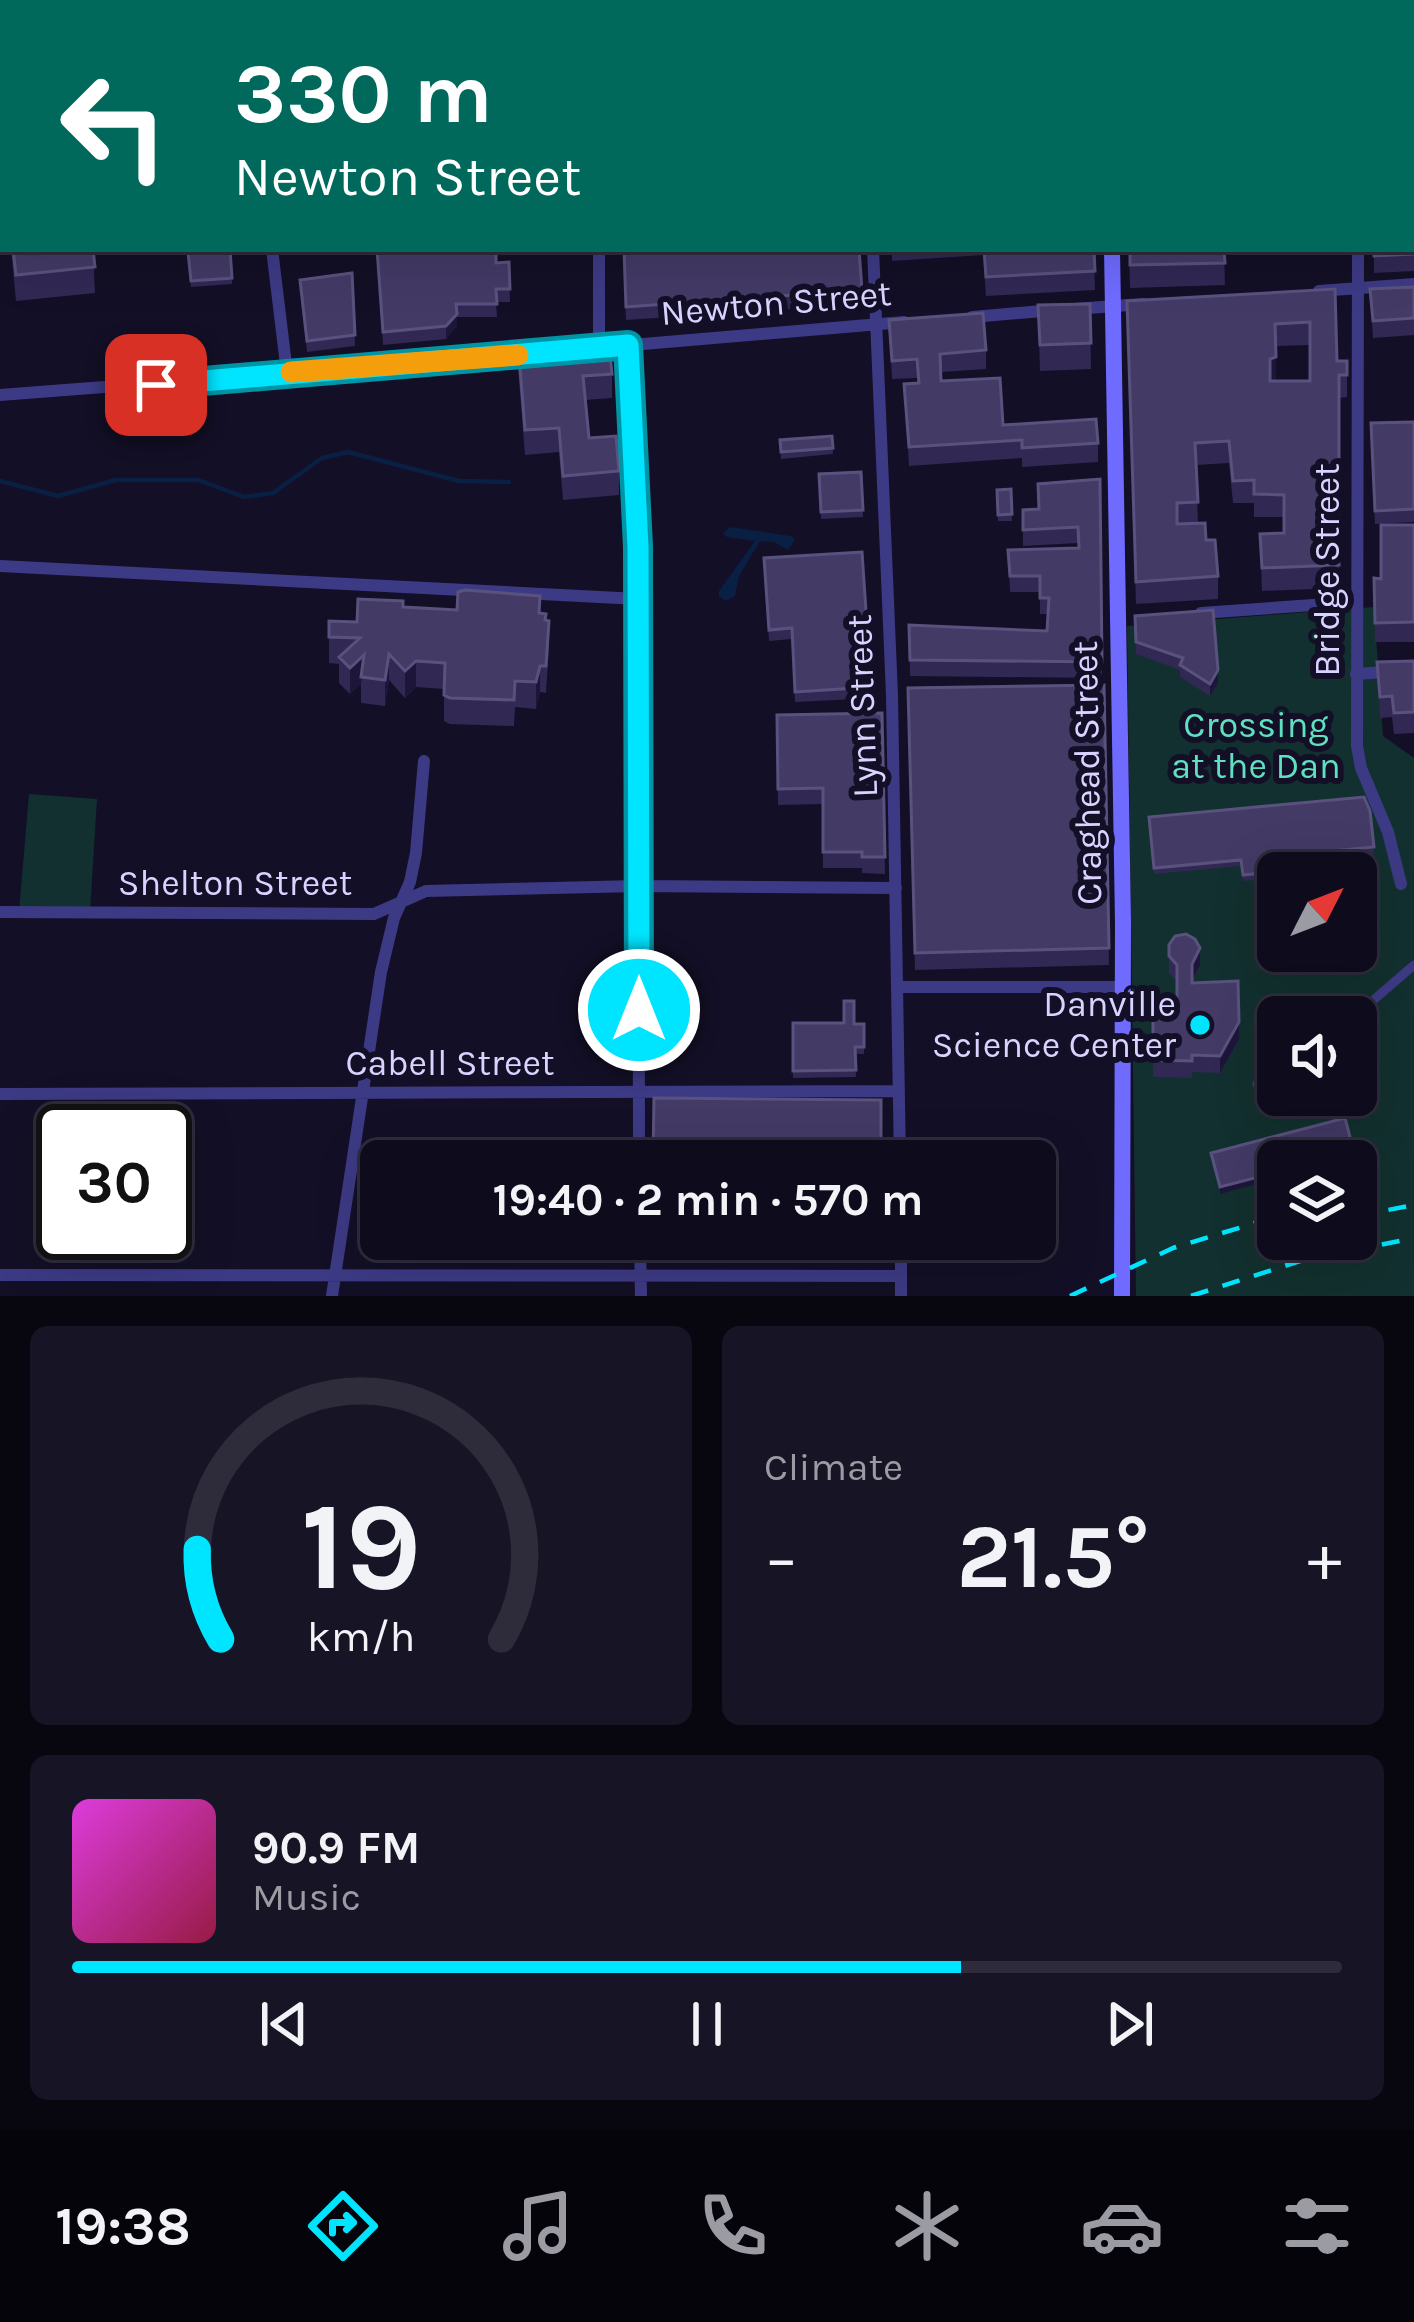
<!DOCTYPE html>
<html lang="en">
<head>
<meta charset="utf-8">
<style>
	body { margin:0; font-family:Karla,sans-serif; background:#171425; color:#f1f3f6; height:100vh; display:flex; flex-direction:column; font-size:45px; white-space:nowrap }
	* { box-sizing:border-box; margin:0 }
	p { font-size:39px; color:#9b9ba3 }
	.icon { flex:none; width:66px; height:66px; fill:none; stroke:currentColor; stroke-width:2; stroke-linecap:round; stroke-linejoin:round }
	.map { position:relative; height:1296px; overflow:hidden }
	.details { display:flex; flex-direction:column; gap:30px; padding:30px; background:#08060f; flex:1 }
	.details>* { flex:none }
	.hud { position:absolute; left:0px; top:0px; width:1416px; height:252px; box-shadow:0 12px 48px #0002,0 0 0 3px #2e2b3b; background:#00695c; color:#fff; overflow:hidden }
	.needle { width:78px; rotate:48deg }
	.buttons { position:absolute; left:1257px; top:852px; display:grid; gap:24px }
	.buttons a { display:grid; place-items:center; width:120px; height:120px; border-radius:18px; background:#0e0b1c; box-shadow:0 12px 48px #0002,0 0 0 3px #2e2b3b; font-size:60px }
	.speed { position:absolute; left:36px; top:1104px; display:flex; gap:24px; font-size:60px; font-weight:700; text-align:center }
	.speed>* { display:grid; place-content:center; width:156px; height:156px; border-radius:50%; background:#0e0b1c; box-shadow:0 12px 48px #0002,0 0 0 3px #2e2b3b; line-height:1 }
	.speed .limit { border:6px solid #111; border-radius:18px; background:#fff; color:#111 }
	.pin { position:absolute; display:grid; place-items:center; width:102px; height:102px; color:#fff; margin:-51px; border-radius:24px; box-shadow:0 6px 18px #0006 }
	.me { position:absolute; width:132px; margin:-66px; rotate:0deg; stroke-linejoin:round; filter:drop-shadow(0 0 9px #0008) }
	.turn { display:flex; align-items:center; gap:42px; height:252px; padding:0 36px; font-size:54px }
	.turn .icon { width:156px; height:156px; stroke-width:2.5 }
	.turn b { display:block; font-size:84px; line-height:102px }
	.big { font-size:90px; font-weight:700; line-height:1.1 }
	.details .widget { flex:1; display:flex; flex-direction:column; justify-content:center; gap:18px; min-width:0; padding:0 42px; border-radius:18px; background:#171425 }
	.details .dial { align-items:center; gap:0 }
	.dial svg { height:312px; overflow:visible; fill:none; stroke:#2e2b3b; stroke-width:7; stroke-linecap:round; text-anchor:middle }
	.dial text { fill:#f1f3f6; stroke:none }
	.song { display:flex; align-items:center; gap:36px }
	.cover { width:144px; height:144px; border-radius:18px; background:linear-gradient(135deg,hsl(300 70% 55%),hsl(340 70% 35%)) }
	.played { height:12px; border-radius:6px; background:linear-gradient(90deg,#00e5ff 70%,#2e2b3b 70%) }
	.keys { display:flex; justify-content:space-around; direction:ltr }
	.heat { display:flex; justify-content:space-between; align-items:center; font-size:66px; direction:ltr }
	.details .tiles { flex:1; display:grid; gap:30px; grid-template-columns:1fr 1fr }
	.widget:last-child { grid-column:span 2 }
	.trip { position:absolute; left:360px; top:1140px; width:696px; height:120px; border-radius:18px; background:#0e0b1c; box-shadow:0 12px 48px #0002,0 0 0 3px #2e2b3b; font-weight:700; line-height:120px; text-align:center }
	.dock { display:flex; height:192px; justify-content:space-around; align-items:center; background:#06040b; color:#9b9ba3 }
	.dock .icon { width:84px; height:84px }
	.dock .on { color:#00e5ff }
	.dock b { font-size:54px; color:#f1f3f6 }
	.map>svg:first-child { display:block }
	.green { fill:#12302f; fill-rule:evenodd }
	.water { fill:#0a1f44 }
	.lines { fill:none; stroke-linecap:round; stroke-linejoin:round }
	.stream { stroke:#0a1f44; stroke-width:4.5 }
	.pedestrian { stroke:#3d3a85; stroke-width:9 }
	.minor { stroke:#3d3a85; stroke-width:12 }
	.tertiary { stroke:#3d3a85; stroke-width:15 }
	.secondary { stroke:#6f6bff; stroke-width:16 }
	.rail { stroke:#00e5ff; stroke-width:4.5; stroke-dasharray:18 15; stroke-linecap:butt }
	.wall { fill:#312854; fill-rule:evenodd }
	.shaded-wall { fill:#1d163a }
	.building { fill:#433a66; stroke:#5a527e; stroke-width:3; fill-rule:evenodd }
	.route-casing { stroke:#0095a6; stroke-width:30 }
	.route { stroke:#00e5ff; stroke-width:21 }
	.slow { stroke:#f59e0b; stroke-width:21 }
	.poi-dot { fill:#00e5ff; stroke:#130f26; stroke-width:4.5 }
	.labels { text-anchor:middle; dominant-baseline:central; stroke-width:12; stroke-linejoin:round; paint-order:stroke }
	.street-label { font-size:36px; fill:#d9d4ff; stroke:#130f26 }
	.park-label { font-size:36px; fill:#5fe0c0; stroke:#130f26 }
	.poi-label { font-size:36px; fill:#d9d4ff; stroke:#130f26; text-anchor:end }
</style>
</head>
<body>
<div class="map">
<svg width="1414" height="1296" viewBox="0 0 1414 1296">
	<rect width="100%" height="100%" fill="#130f26"/>
	<!-- green -->
	<path class="green" d="M1374,607L1383,736L1414,758V1296H1136L1127,626ZM1278,873H1356V951H1278ZM1278,1017H1356V1095H1278ZM1278,1161H1356V1239H1278Z
		M29,794L97,799L90,912H19Z"/>
	<!-- water -->
	<path class="water" d="M730,527L791,536L795,540L788,550L774,542L760,541L739,576L735,596L726,601L719,597V591L755,541L727,537L723,533Z"/>
	<g class="lines">
		<!-- stream -->
		<path class="stream" d="M0,481L58,496L116,480H198L244,497L273,493L322,458L348,452L459,481L509,482"/>
		<!-- pedestrian -->
		<path class="pedestrian" d="M1354,1017L1414,965
			M1257,1084L1278,1076"/>
		<!-- minor -->
		<path class="minor" d="M28,0L29,3
			M864,0V3
			M1351,0L1352,3
			M381,3L410,0
			M598,3V0
			M272,249L287,373
			M599,249V348
			M873,249L892,695L900,1161
			M1358,249L1357,746L1361,768L1388,832L1401,884
			M1319,291L1414,284
			M1074,309L1143,304
			M972,317L1054,310
			M628,345L638,547L639,1161
			M596,348L904,322
			M0,395L534,354
			M0,566L638,599
			M1201,613L1356,602
			M1356,674L1414,670
			M0,912L374,914L426,891L638,886L896,888
			M898,987H1123
			M0,1094L899,1091
			M640,1239L641,1296
			M901,1239V1296
			M0,1275L901,1276
			M332,1296L381,972L394,918L410,882L416,853L424,761"/>
		<!-- tertiary -->
		<path class="tertiary" d="M251,3L252,0
			M0,34L3,33
			M0,217H3"/>
		<!-- secondary -->
		<path class="secondary" d="M1108,0V3
			M1112,249L1123,923L1122,1296"/>
		<!-- rail -->
		<path class="rail" d="M1356,1216L1414,1205
			M1070,1296L1173,1248L1278,1216
			M1191,1296L1300,1261L1414,1238"/>
	</g>
	<!-- wall -->
	<path class="wall" d="M59,0H140V1L59,3Z
		M884,0H984V3H884Z
		M0,110H3V198H0Z
		M1414,113V271L1374,273V249Z
		M11,249H93L95,293L16,301Z
		M377,249L496,263L509,262L510,302H496L497,317H457V326L446,339L383,345Z
		M623,249L862,290V304L626,320Z
		M892,249H1094L1095,290L986,296L983,255L892,261Z
		M1129,249H1224L1225,285L1130,288Z
		M188,252L232,278V284L191,287Z
		M352,273L355,346L307,352L300,280Z
		M1414,287V335L1373,338L1370,289Z
		M1335,289L1337,361L1347,375V397L1339,398V588L1262,591L1260,534L1284,533V517H1254V503H1233L1229,463L1196,465L1198,524L1218,576V599L1136,604L1127,301ZM1310,345V381H1272L1276,380V346Z
		M1090,304L1091,369L1040,371L1038,305Z
		M889,320L986,350V369L941,372V381L1003,425L1098,443V462L1022,467V458L909,466L904,384L917,383V378L892,379Z
		M518,343L612,374V398L585,400L589,438L619,471V495L563,500L559,452L525,455L518,368Z
		M1414,422V522L1375,524L1371,423Z
		M832,436L833,454L781,459L780,440Z
		M861,472L863,517L821,519L819,474Z
		M1100,479L1102,678L910,676L909,625L1047,631L1048,614H1040V592H1010L1008,550L1078,548V543L1023,546V510L1038,509Z
		M1011,489L1012,521H998L997,490Z
		M1414,525V642H1375L1374,578L1381,579Z
		M764,569L867,626V636L853,637L856,699L795,702L792,639L769,641Z
		M403,607L540,613L546,620L549,647L546,693L540,692L536,709L515,707L514,726L450,724L444,721V689L416,687L405,698L389,680L385,706L361,703V684L350,694L339,683V664L329,663V637L357,622Z
		M1135,616L1218,683L1210,696L1180,677V670L1136,654Z
		M1414,661V733L1394,734L1392,717L1380,718L1377,662Z
		M1104,685L1109,965L915,970L908,688Z
		M882,713L885,874L862,873V868H823V804L778,805L777,715Z
		M1370,811L1374,854L1270,864L1271,879L1243,881L1241,866L1154,874L1149,817Z
		M1169,945L1200,965L1192,983L1239,1039L1220,1073L1192,1072V1078L1153,1077V1006H1177V982L1169,973Z
		M793,1023L864,1024V1054H855L856,1077L793,1078Z
		M654,1098L881,1100V1161H653Z
		M656,1239H883V1254L656,1253Z"/>
	<!-- shaded-wall -->
	<path class="shaded-wall" d="M457,314V326L446,339V326Z
		M1276,357V380L1270,381V359Z
		M389,654V680L385,706V680Z
		M364,655L361,684L350,694V668Z
		M416,661V687L405,698V671Z
		M540,666V692L536,709V682Z
		M1218,670V683L1210,696V684Z
		M1200,948V965L1192,981V964Z
		M1239,1022V1039L1220,1073V1056Z
		M1354,1152V1158L1343,1161H1318Z
		M1278,1172V1178L1220,1194V1187Z"/>
	<!-- building -->
	<path class="building" d="M500,0H564V3H501Z
		M616,0H847V3H617Z
		M884,0H965V3H884Z
		M1089,0V3H1008V2Z
		M1125,0H1328V3H1125Z
		M0,110H3V178H0Z
		M1413,113L1414,254L1374,256V249H1413Z
		M13,249H93L95,267L16,275Z
		M230,249L232,278L191,281L188,252Z
		M377,249H496V263L509,262L510,289H496L497,304H456L457,314L446,326L383,332Z
		M624,249H859L862,290L626,307Z
		M984,249H1094L1095,271L986,277Z
		M1130,249H1224L1225,263L1130,265Z
		M352,273L355,335L307,341L300,280Z
		M1414,287V318L1373,321L1370,289Z
		M1335,289L1337,361H1347V375H1339V565L1262,568L1260,534L1284,533V495L1254,494V480L1233,481L1229,441L1195,443L1198,502L1177,503V524L1205,523L1206,540H1215L1218,576L1136,582L1127,301ZM1310,322V381H1270V359L1276,357L1275,324Z
		M1090,304L1091,343L1040,345L1038,305Z
		M983,313L986,350L940,354L941,381L1000,378L1003,425L1096,419L1098,443L1022,448V440L909,447L904,384L919,383L917,359L892,361L889,320Z
		M608,336L612,374L583,376L589,438L616,436L619,471L563,476L559,428L525,430L518,343Z
		M1414,422V509L1375,511L1371,423Z
		M832,436L833,448L781,452L780,440Z
		M861,472L863,510L821,512L819,474Z
		M1100,479L1102,662L910,660L909,625L1047,631L1049,598H1040V576H1010L1008,550L1079,548L1078,527L1023,530V510L1039,509L1038,484Z
		M1011,489L1012,514L998,515L997,490Z
		M1381,525H1414V622L1375,623L1374,578L1381,579Z
		M862,552L867,626L852,627L856,688L795,692L792,628L769,630L764,558Z
		M465,590L540,596L539,613L546,614L545,620L549,621L546,666H540L536,682L515,681L514,700L450,698L444,695L445,663L416,661L405,671L389,654L385,680L361,677L364,655L350,668L339,657L360,638L329,637V621L357,622L358,599L403,601V607L457,610L458,592Z
		M1213,610L1218,670L1210,684L1180,665L1183,658L1136,642L1135,616Z
		M1414,661V712L1394,713L1392,696L1380,697L1377,662Z
		M1104,685L1109,948L915,953L908,688Z
		M882,713L885,857H862V852H823V788L778,789L777,715Z
		M1364,797L1370,811L1374,847L1269,857L1271,872L1243,875L1241,860L1154,868L1149,817Z
		M1186,934L1195,939L1200,948L1192,964V983L1238,981L1239,1022L1220,1056L1192,1055V1061L1153,1060V1006H1177V965L1169,956V945L1175,936Z
		M844,1001H854V1024H864V1047H855L856,1070L793,1071V1023H844Z
		M654,1098L881,1100V1158H653Z
		M1345,1118L1354,1152L1318,1161H1278V1172L1220,1187L1211,1153Z
		M656,1239H883V1248L656,1247Z"/>
	<g class="lines">
		<defs>
			<path id="route" d="M156,385L628,345L638,547L639,1010"/>
		</defs>
		<!-- route casing -->
		<use href="#route" class="route-casing"/>
		<!-- route -->
		<use href="#route" class="route"/>
		<!-- slow -->
		<path class="slow" d="M291,372L518,355"/>
	</g>
	<!-- markers -->
	<circle class="poi-dot" cx="1200" cy="1025" r="12"/>
	<g class="labels">
		<!-- street labels -->
		<g class="street-label">
			<text transform="translate(776 303) rotate(-5)">Newton Street</text>
			<text transform="translate(1327 570) rotate(-90)">Bridge Street</text>
			<text transform="translate(862 706) rotate(-92)">Lynn Street</text>
			<text transform="translate(1087 773) rotate(-91)">Craghead Street</text>
			<text x="235" y="883">Shelton Street</text>
			<text x="450" y="1063">Cabell Street</text>
		</g>
		<!-- park labels -->
		<g class="park-label">
			<text x="1256" y="725">Crossing<tspan x="1256" dy="41">at the Dan</tspan></text>
		</g>
		<!-- poi labels -->
		<g class="poi-label">
			<text x="1176" y="1004">Danville<tspan x="1176" dy="41">Science Center</tspan></text>
		</g>
	</g>
</svg>
<div class="buttons">
<a><svg class="needle" viewBox="-14 -14 28 28"><path d="M0-13l5 13h-10z" fill="#e53935"/><path d="M0 13l5-13h-10z" fill="#9b9ba3"/></svg></a>
<a><svg class="icon" aria-label="sound" viewBox="0 0 24 24"><path d="M4 9h4l5-4v14l-5-4H4zM17 9q2 3 0 6"/></svg></a>
<a><svg class="icon" aria-label="layers" viewBox="0 0 24 24"><path d="M12 4l9 5-9 5-9-5zM3 14l9 5 9-5"/></svg></a>
</div>
<div class="speed"><div class="limit">30</div></div>
<div class="pin" style="left:156px;top:385px;background:#d93025"><svg class="icon" aria-label="arrive" viewBox="0 0 24 24"><path d="M6 21V4h12l-3 4 3 4H6"/></svg></div>
<svg class="me" style="left:639px;top:1010px" viewBox="-20 -20 40 40"><circle r="17" fill="#00e5ff" stroke="#fff" stroke-width="3"/><path d="M0-11L8 9 0 5-8 9z" fill="#fff"/></svg>
<div class="trip">19:40 · 2 min · 570 m</div>
<div class="hud">
<div class="turn"><svg class="icon" aria-label="left" viewBox="0 0 24 24"><path d="M17 20v-9H6M10 6l-5 5 5 5"/></svg><div><b>330 m</b>Newton Street</div></div>
</div>
</div>
<section class="details">
<div class="tiles">
<div class="widget dial"><svg viewBox="0 0 100 80">
<path d="M14 69A42 42 0 1 1 86 69"/>
<path d="M14 69A42 42 0 0 1 8 46" stroke="#00e5ff"/>
<text x="50" y="56" font-size="32" font-weight="700">19</text>
<text x="50" y="72" font-size="11">km/h</text>
</svg></div>
<div class="widget"><p>Climate</p>
<div class="heat"><a>−</a><b class="big">21.5°</b><a>+</a></div>
</div>
<div class="widget">
<div class="song"><i class="cover"></i><div><b>90.9 FM</b><p>Music</p></div></div>
<div class="played"></div>
<div class="keys"><svg class="icon" aria-label="previous" viewBox="0 0 24 24"><path d="M18 5L8 12l10 7zM5 5v14"/></svg><svg class="icon" aria-label="pause" viewBox="0 0 24 24"><path d="M8 5v14M16 5v14"/></svg><svg class="icon" aria-label="next" viewBox="0 0 24 24"><path d="M6 5l10 7-10 7zM19 5v14"/></svg></div>
</div>
</div>
</section>
<nav class="dock">
<b>19:38</b>
<svg class="icon on" aria-label="directions" viewBox="0 0 24 24"><path d="M12 3l9 9-9 9-9-9zM9 14v-3h6M13 9l2 2-2 2"/></svg>
<svg class="icon" aria-label="music" viewBox="0 0 24 24"><path d="M9 18V5l10-2v13"/><circle cx="6" cy="18" r="3"/><circle cx="16" cy="16" r="3"/></svg>
<svg class="icon" aria-label="phone" viewBox="0 0 24 24"><path d="M5 4h4l2 5-3 2q2 4 5 5l2-3 5 2v4C11 20 4 13 5 4z"/></svg>
<svg class="icon" aria-label="climate" viewBox="0 0 24 24"><path d="M12 3v18M4 7l16 10M4 17L20 7"/></svg>
<svg class="icon" aria-label="car" viewBox="0 0 24 24"><path d="M5 17H2v-5l4-1 3-4h7l3 4 3 1v5h-3M9 17h6M6 11h13"/><circle cx="7" cy="17" r="2"/><circle cx="17" cy="17" r="2"/></svg>
<svg class="icon" aria-label="filters" viewBox="0 0 24 24"><path d="M4 7h16M4 17h16"/><circle cx="9" cy="7" r="2"/><circle cx="15" cy="17" r="2"/></svg>
</nav>
</body>
</html>
